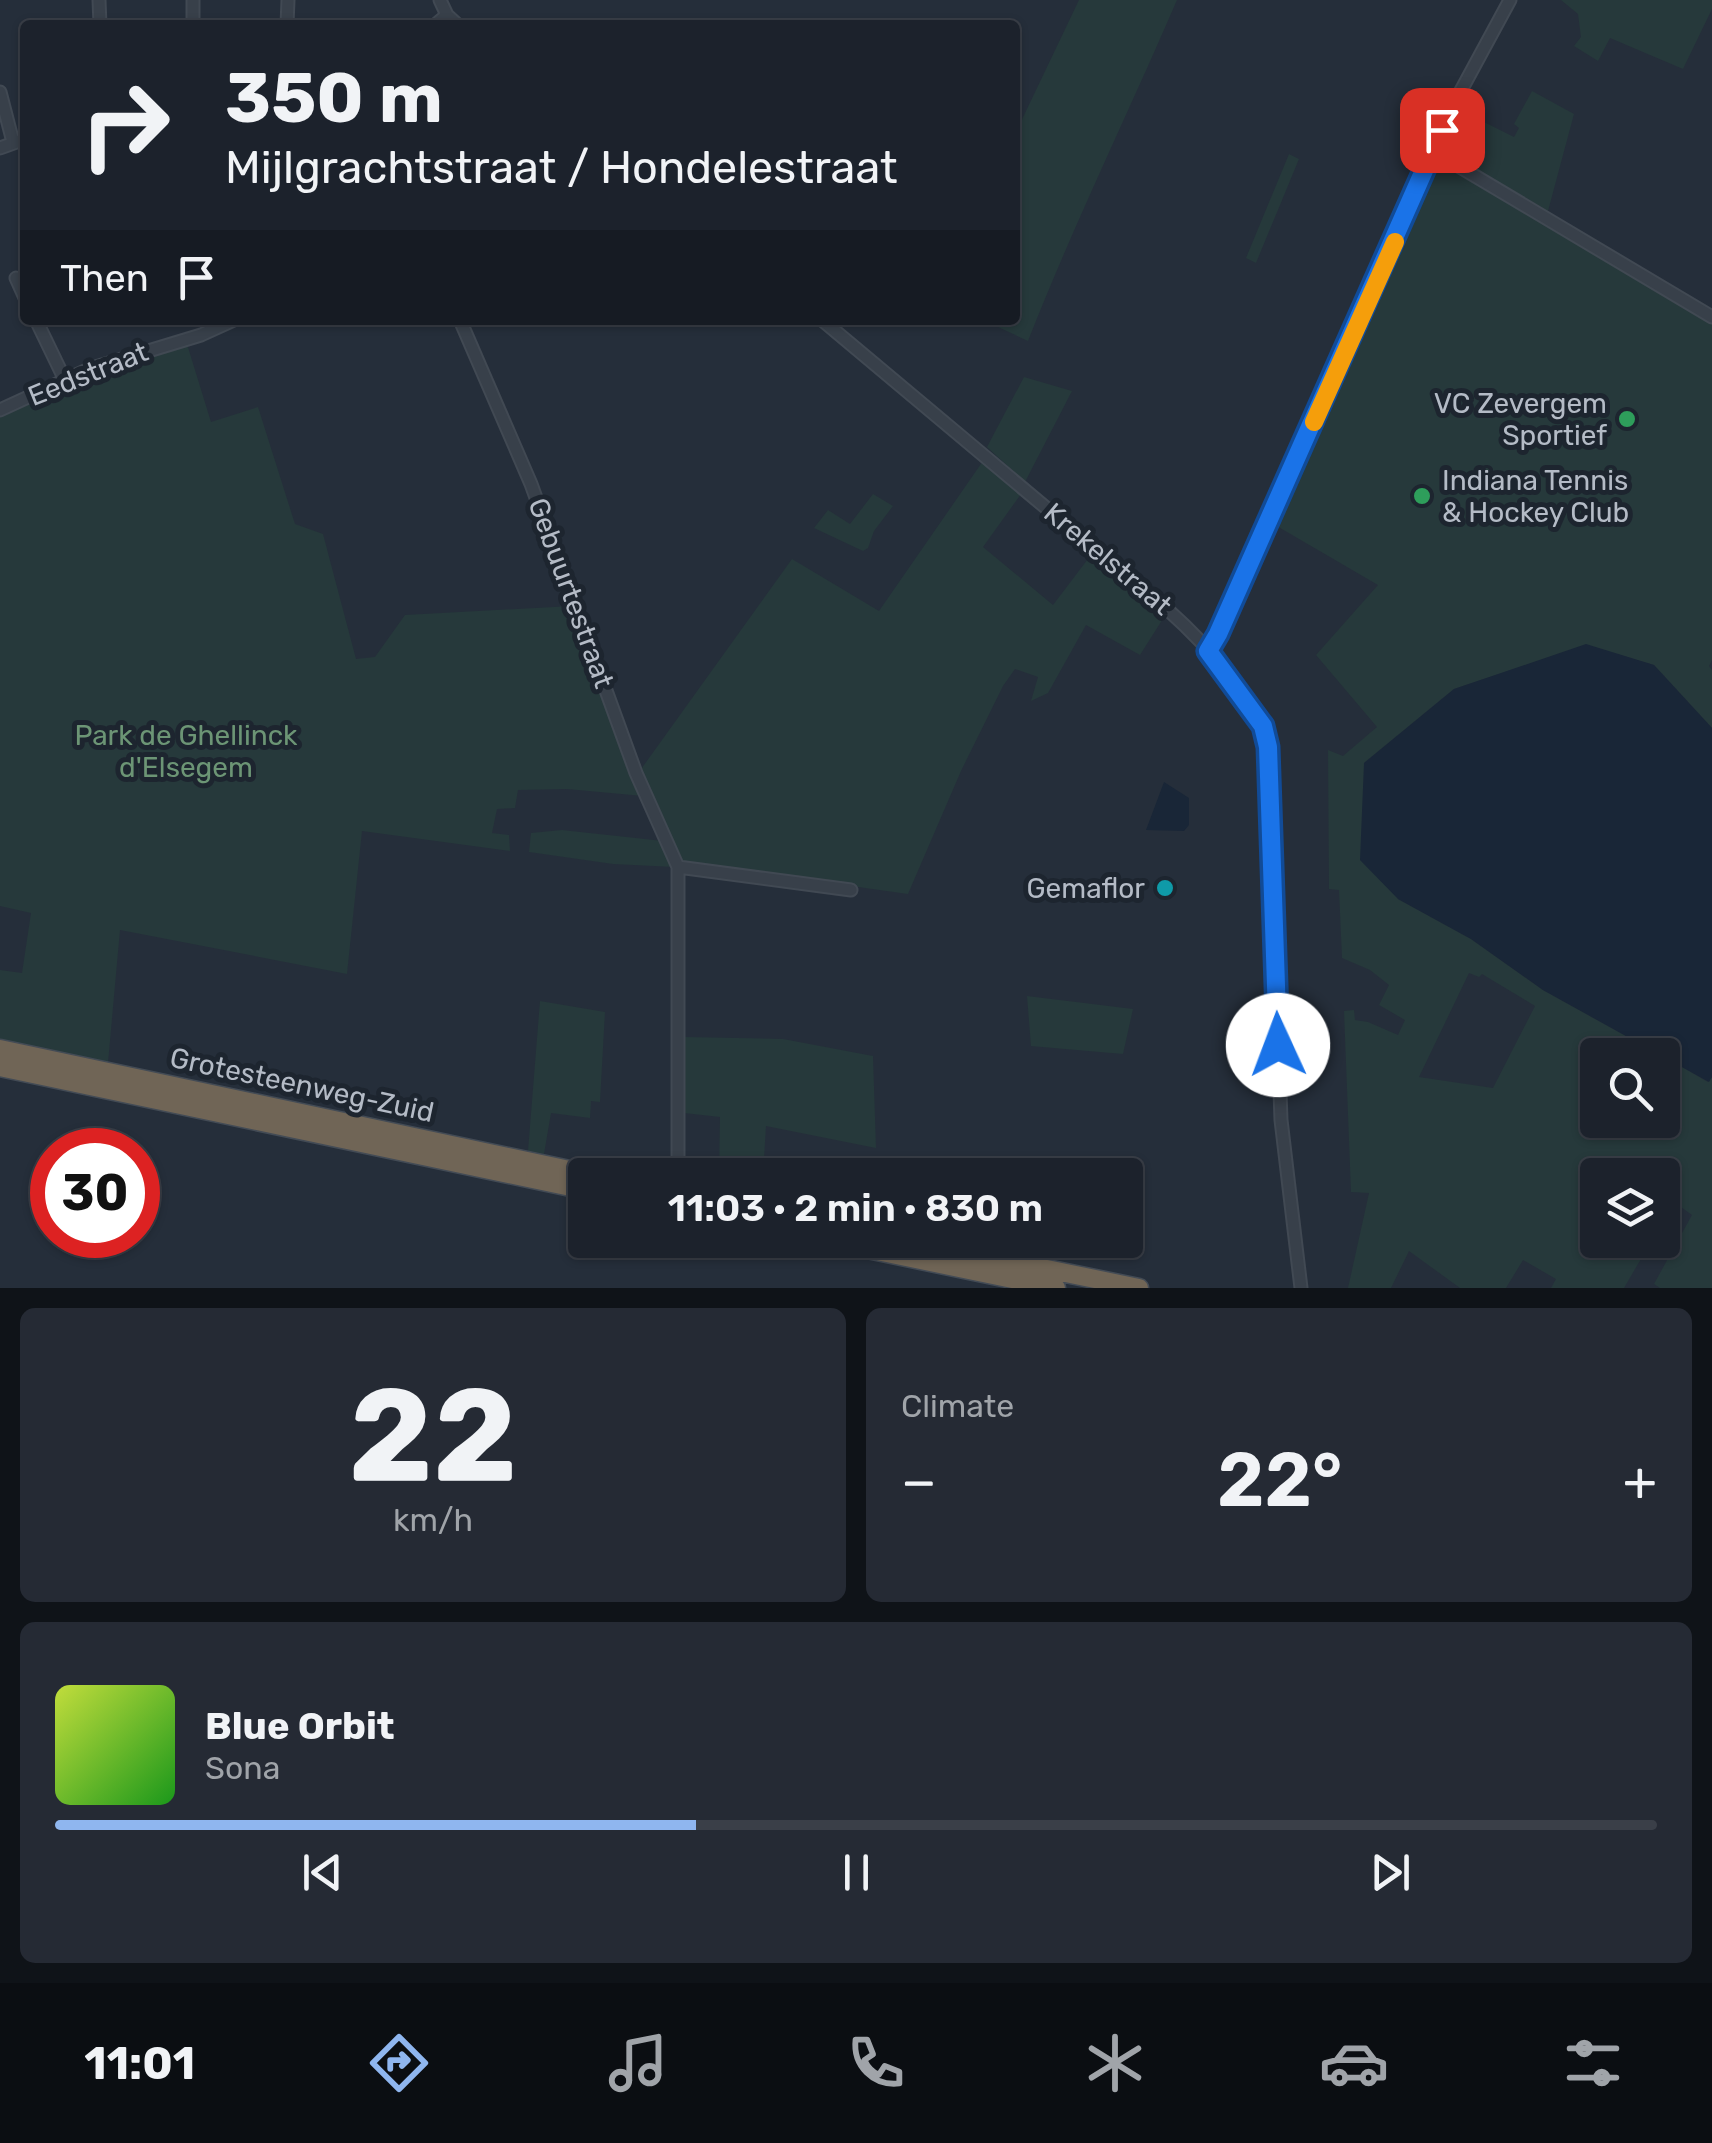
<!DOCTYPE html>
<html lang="en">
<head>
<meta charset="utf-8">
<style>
	body { margin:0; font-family:Rubik,sans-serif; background:#252a34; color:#f1f3f6; height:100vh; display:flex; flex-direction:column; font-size:38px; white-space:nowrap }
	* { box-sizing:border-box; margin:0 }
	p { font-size:32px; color:#a0a4a9 }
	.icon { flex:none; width:55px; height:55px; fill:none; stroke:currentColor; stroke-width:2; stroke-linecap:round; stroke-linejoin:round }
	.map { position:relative; height:1288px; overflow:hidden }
	.sheet { display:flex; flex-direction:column; gap:20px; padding:20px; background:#0f1318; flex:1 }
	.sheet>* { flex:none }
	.banner { position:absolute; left:20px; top:20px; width:1000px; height:305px; border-radius:10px; box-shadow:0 2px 8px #0004,0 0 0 2px #3a3f48; background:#1c222c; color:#f1f3f6; overflow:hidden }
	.fabs { position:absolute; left:1580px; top:1038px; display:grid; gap:20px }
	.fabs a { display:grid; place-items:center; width:100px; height:100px; border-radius:10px; background:#1c222c; box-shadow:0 2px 8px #0004,0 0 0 2px #3a3f48; font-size:50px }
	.speed { position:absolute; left:30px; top:1128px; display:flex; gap:20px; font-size:50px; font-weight:700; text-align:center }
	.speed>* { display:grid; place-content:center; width:130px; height:130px; border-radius:50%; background:#1c222c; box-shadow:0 2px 8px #0004,0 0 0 2px #3a3f48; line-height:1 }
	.speed .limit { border:15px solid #d22; background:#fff; color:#111 }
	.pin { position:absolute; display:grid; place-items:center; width:85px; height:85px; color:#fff; margin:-42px; border-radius:20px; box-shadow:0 5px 15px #0006 }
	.me { position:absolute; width:110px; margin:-55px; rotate:358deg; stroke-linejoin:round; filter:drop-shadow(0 0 8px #0008) }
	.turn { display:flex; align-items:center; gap:35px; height:210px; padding:0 40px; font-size:45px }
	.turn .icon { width:130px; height:130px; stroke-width:2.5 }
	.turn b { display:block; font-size:70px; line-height:85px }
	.then { display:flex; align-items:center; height:95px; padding:0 40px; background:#0003; gap:20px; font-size:38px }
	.big { font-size:75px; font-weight:600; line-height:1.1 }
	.sheet .card { flex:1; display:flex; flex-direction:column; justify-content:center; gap:15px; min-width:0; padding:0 35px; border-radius:15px; background:#252a34 }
	.sheet .dial { align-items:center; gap:0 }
	.dial b { font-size:130px; line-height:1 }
	.song { display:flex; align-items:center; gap:30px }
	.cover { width:120px; height:120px; border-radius:15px; background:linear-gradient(135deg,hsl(70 70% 55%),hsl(120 70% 35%)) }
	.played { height:10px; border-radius:5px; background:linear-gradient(90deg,#8fb6ef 40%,#3a3f48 40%) }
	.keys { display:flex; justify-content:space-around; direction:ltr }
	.heat { display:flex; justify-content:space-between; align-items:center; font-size:55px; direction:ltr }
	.sheet .tiles { flex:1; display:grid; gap:20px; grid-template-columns:1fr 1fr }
	.card:last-child { grid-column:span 2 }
	.trip { position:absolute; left:568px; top:1158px; width:575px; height:100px; border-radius:10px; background:#1c222c; box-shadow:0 2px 8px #0004,0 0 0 2px #3a3f48; font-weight:600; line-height:100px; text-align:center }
	.tab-bar { display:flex; height:160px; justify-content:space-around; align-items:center; background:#0b0e12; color:#a0a4a9 }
	.tab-bar .icon { width:70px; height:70px }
	.tab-bar .selected { color:#8fb6ef }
	.tab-bar b { font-size:45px; color:#f1f3f6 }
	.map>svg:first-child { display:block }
	.green { fill:#26393b; fill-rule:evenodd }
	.water { fill:#192637 }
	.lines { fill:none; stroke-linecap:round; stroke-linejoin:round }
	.minor-casing { stroke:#414953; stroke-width:15 }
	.highway-casing { stroke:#434b55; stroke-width:21 }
	.minor { stroke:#38404a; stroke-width:11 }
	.highway { stroke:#706556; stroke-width:18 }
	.route-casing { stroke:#114b97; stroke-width:25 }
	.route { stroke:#1a73e8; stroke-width:18 }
	.slow { stroke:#f59e0b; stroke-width:18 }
	.leisure-dot { fill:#2e9e5b; stroke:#1d252f; stroke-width:4 }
	.culture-dot { fill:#0f9aa8; stroke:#1d252f; stroke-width:4 }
	.labels { text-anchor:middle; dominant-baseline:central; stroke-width:10; stroke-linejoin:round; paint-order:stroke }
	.street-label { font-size:28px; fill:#b4bbc6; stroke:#1d252f }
	.poi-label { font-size:28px; fill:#b4bbc6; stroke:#1d252f; text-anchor:end }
	.park-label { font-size:28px; fill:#6c9575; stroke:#1d252f }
</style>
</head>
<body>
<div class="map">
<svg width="1712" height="1288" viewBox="0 0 1712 1288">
	<rect width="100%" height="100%" fill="#252e3a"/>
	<!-- green -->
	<path class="green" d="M1079,0H1177C1128,114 1073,226 1028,341L983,320H1015V134Z
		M1561,0H1712V9L1683,69L1610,38L1598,61L1574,46L1581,37L1578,14Z
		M1532,91L1574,114L1548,211L1474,168L1484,143L1450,124L1459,104L1483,117L1482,121L1514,137L1519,128L1514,124Z
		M1289,154L1299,159L1256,263L1246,258Z
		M1441,163L1712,322V660L1709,666L1712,670V728L1654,665L1586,645L1454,689L1364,763L1398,899L1471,939L1543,990L1660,1055H1598V1120H1662L1663,1056L1708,1082L1712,1077V1288H1660L1654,1284L1692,1215L1674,1202L1663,1222L1662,1175H1598V1240H1652L1624,1288H1551L1556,1279L1523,1260L1506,1288H1460L1409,1251L1391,1288H1348L1369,1193L1351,1192L1344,1011L1354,1010L1355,1020L1368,1022L1398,1035L1405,1020L1379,1005L1389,985L1370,970L1342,958L1339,890L1329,889L1328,750L1343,756L1377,727L1316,655L1378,585L1275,525L1438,164ZM1469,973L1479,977L1482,974L1535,1006L1493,1088L1419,1077Z
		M187,344L211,422L258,407L295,524L323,534L356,659L375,657L405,615L572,606L643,796L567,789L518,790L515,808L497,809L492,833L509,835L510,851L362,831L347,974L120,930L108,1063L0,1040V970L22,973L31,913L0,906V416L91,374Z
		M1024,377L1072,391L1025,482L987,447Z
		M983,461L1021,494L983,547L1053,605L1094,551L1166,614L1140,655L1086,625L1048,693L1031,701L1038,677L1015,669L1003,686L961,771L908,894L679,862L639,772L792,559L879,611Z
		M873,494L893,506L874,531L868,548L863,551L814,528L828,510L850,524Z
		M562,830L663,841L674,867L613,864L529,852L531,833Z
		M1027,996L1133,1009L1123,1054L1031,1046Z
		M540,1001L605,1012L600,1102L591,1101L590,1118L551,1113L544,1154L528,1151Z
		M684,1037L783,1039L873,1056L876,1148L766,1126L763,1175H719L720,1117L684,1113Z"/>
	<!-- water -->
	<path class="water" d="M1586,644L1654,665L1712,728V1077L1709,1082L1543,990L1471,939L1398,899L1360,860L1364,763L1454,689Z
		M1164,782L1189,798V825L1184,831L1146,830Z"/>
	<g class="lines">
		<defs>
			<path id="minor" d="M99,0L100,25
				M193,0V25
				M440,0L447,15L458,25
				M287,25L288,0
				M435,25L447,15
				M0,92L13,142
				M0,148L25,139
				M1433,151L1712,317
				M16,278L25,298
				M36,320L65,380
				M460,320L531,484L636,773L678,867V1175
				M822,320L1168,610C1205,643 1256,698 1268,747L1281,1120L1301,1288
				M0,410L89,369L201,335L234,320
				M1208,651L1218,634L1451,109L1510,0
				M678,867L851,890"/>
			<path id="highway" d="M0,1049L593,1175
				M0,1067L585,1190
				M824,1240L1056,1288
				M905,1240L1139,1288"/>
		</defs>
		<!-- minor casing -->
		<use href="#minor" class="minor-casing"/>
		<!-- highway casing -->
		<use href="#highway" class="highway-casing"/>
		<!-- minor -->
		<use href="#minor" class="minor"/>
		<!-- highway -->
		<use href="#highway" class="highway"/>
	</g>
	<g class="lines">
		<defs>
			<path id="route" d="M1278,1045L1268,747L1263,726L1208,651L1218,634L1442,130"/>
		</defs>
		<!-- route casing -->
		<use href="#route" class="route-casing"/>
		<!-- route -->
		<use href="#route" class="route"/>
		<!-- slow -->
		<path class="slow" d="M1314,422L1395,242"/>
	</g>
	<!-- markers -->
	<g class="leisure-dot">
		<circle cx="1627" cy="419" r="10"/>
		<circle cx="1422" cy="496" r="10"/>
	</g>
	<circle class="culture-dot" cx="1165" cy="888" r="10"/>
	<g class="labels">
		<!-- street labels -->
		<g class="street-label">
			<text transform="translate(88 374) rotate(-22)">Eedstraat</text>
			<text transform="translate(1108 559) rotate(40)">Krekelstraat</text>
			<text transform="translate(571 593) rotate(70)">Gebuurtestraat</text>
			<text transform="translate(302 1085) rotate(12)">Grotesteenweg-Zuid</text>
		</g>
		<!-- poi labels -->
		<g class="poi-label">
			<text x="1607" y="403">VC Zevergem<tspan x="1607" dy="32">Sportief</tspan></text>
			<text x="1442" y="480" text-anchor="start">Indiana Tennis<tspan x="1442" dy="32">&amp; Hockey Club</tspan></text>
			<text x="1145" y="888">Gemaflor</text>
		</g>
		<!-- park labels -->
		<g class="park-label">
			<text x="186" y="735">Park de Ghellinck<tspan x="186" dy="32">d'Elsegem</tspan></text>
		</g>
	</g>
</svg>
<div class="fabs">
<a><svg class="icon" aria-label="search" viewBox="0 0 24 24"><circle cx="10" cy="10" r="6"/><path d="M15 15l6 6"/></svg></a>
<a><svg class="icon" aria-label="layers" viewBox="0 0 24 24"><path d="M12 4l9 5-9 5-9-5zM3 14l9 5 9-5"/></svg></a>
</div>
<div class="speed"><div class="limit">30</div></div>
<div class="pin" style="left:1442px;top:130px;background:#d93025"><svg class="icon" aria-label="arrive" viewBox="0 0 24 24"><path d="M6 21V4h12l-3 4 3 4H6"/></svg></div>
<svg class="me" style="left:1278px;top:1045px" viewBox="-20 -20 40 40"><circle r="19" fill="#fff"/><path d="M0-13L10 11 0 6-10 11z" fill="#1a73e8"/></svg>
<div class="trip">11:03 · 2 min · 830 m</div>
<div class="banner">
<div class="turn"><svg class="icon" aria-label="right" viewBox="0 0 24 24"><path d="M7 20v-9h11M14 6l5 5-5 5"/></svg><div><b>350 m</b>Mijlgrachtstraat / Hondelestraat</div></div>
<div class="then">Then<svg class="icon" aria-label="arrive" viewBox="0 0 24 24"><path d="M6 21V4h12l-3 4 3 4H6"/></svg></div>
</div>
</div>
<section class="sheet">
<div class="tiles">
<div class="card dial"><b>22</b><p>km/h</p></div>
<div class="card"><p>Climate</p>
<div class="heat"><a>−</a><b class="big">22°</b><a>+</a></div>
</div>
<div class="card">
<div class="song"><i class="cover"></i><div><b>Blue Orbit</b><p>Sona</p></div></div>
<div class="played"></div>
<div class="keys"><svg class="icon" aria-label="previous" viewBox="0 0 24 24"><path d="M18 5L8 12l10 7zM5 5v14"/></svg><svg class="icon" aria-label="pause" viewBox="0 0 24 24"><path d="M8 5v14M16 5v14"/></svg><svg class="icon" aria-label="next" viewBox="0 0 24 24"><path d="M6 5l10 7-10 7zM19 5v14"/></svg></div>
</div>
</div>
</section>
<nav class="tab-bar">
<b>11:01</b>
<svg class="icon selected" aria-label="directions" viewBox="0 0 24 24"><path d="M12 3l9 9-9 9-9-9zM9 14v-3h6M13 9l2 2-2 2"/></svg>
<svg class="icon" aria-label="music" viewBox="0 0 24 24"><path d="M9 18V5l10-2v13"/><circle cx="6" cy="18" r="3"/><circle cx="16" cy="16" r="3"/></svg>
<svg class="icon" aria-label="phone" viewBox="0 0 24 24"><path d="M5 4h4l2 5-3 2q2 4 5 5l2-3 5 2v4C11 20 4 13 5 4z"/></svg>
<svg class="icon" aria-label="climate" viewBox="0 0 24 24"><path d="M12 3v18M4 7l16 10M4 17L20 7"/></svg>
<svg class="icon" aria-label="car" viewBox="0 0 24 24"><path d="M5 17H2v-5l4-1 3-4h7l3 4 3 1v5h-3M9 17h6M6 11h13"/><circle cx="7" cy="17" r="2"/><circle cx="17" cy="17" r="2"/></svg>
<svg class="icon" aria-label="filters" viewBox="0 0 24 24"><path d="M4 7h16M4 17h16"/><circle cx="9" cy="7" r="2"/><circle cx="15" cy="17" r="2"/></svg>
</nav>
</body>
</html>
